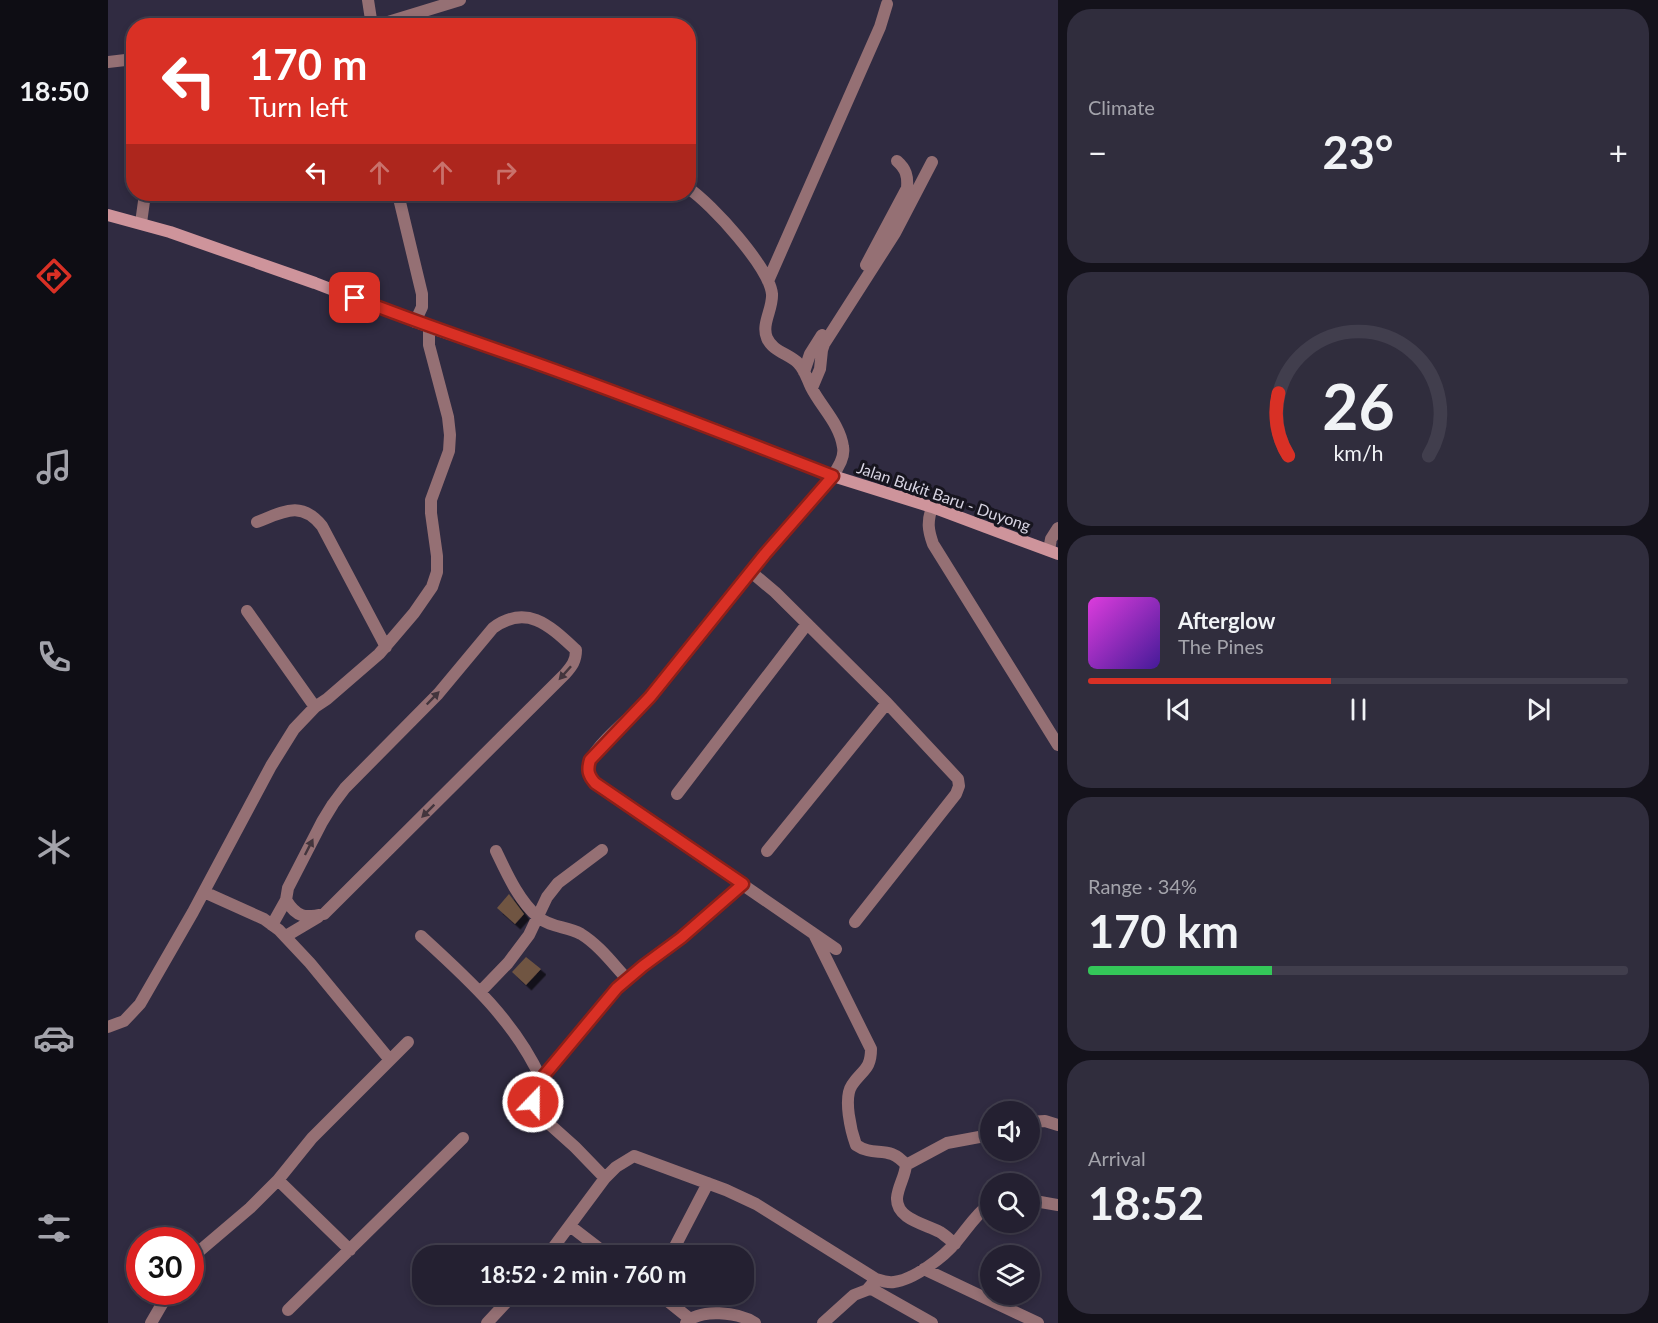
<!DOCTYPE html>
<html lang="en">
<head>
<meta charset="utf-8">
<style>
	body { margin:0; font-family:Lato,sans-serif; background:#302d3d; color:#f1f3f6; height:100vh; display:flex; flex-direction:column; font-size:22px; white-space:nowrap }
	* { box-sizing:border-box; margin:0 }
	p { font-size:20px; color:#a3a3ab }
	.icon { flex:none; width:33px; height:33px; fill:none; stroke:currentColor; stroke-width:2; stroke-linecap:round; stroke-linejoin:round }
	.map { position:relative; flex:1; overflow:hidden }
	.sheet { display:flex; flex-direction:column; gap:9px; padding:9px; background:#14121b; width:600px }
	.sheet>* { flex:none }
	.banner { position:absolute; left:18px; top:18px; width:570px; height:183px; border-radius:24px; box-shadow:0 3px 9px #0003,0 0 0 2px #413e4d; background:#d93025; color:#fff; overflow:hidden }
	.tools { position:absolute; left:872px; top:1101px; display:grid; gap:12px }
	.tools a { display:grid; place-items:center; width:60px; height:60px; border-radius:50%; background:#242031; box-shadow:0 3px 9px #0003,0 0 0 2px #413e4d; font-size:30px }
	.speed { position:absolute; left:18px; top:1227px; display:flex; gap:12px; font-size:30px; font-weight:700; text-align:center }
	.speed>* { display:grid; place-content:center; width:78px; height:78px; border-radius:50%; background:#242031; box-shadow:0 3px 9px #0003,0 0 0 2px #413e4d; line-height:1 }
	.speed .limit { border:9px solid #d22; background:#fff; color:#111 }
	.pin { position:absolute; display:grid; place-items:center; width:51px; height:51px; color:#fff; margin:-26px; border-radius:12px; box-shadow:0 3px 9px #0006 }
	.me { position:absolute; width:66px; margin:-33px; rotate:22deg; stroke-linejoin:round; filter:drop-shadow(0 0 4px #0008) }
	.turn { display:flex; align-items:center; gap:21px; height:126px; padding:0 24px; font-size:27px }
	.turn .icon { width:78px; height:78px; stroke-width:2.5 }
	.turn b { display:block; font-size:42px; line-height:51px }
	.lanes { display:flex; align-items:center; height:57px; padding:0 24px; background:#0003; justify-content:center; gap:30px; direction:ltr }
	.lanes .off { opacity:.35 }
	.big { font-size:45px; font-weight:700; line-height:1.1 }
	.sheet .card { flex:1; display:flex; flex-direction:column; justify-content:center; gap:9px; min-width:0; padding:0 21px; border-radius:24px; background:#302d3d }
	.sheet .dial { align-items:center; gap:0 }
	.dial svg { height:156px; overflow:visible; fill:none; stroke:#413e4d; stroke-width:7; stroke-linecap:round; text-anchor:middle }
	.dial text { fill:#f1f3f6; stroke:none }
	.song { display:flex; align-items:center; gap:18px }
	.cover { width:72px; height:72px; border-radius:9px; background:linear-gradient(135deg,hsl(300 70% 55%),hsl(260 70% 35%)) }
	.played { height:6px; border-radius:3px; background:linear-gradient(90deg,#d93025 45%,#413e4d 45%) }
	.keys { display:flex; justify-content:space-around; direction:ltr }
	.heat { display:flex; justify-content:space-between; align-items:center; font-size:33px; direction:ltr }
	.charge { height:9px; border-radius:4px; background:linear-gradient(90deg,#34c759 34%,#413e4d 0) }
	.trip { position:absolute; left:304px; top:1245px; width:342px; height:60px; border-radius:24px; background:#242031; box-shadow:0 3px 9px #0003,0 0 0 2px #413e4d; font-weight:700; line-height:60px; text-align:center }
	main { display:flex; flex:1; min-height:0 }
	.dock { display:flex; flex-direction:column; width:108px; justify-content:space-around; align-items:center; background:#0e0d14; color:#a3a3ab }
	.dock .icon { width:42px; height:42px }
	.dock .active { color:#d93025 }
	.dock b { font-size:27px; color:#f1f3f6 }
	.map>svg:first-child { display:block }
	.building { fill:#6f5542; filter:url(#shadow) }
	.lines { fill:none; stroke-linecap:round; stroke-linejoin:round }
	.minor { stroke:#957074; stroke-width:12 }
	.secondary { stroke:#ce949b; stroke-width:12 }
	.oneway { fill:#43353d }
	.route-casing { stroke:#8d1f18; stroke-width:15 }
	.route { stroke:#d93025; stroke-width:10 }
	.labels { text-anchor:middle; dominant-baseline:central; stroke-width:6; stroke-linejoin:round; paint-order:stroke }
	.street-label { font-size:16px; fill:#d7d4e2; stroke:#17151f }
</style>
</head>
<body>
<main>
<nav class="dock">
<b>18:50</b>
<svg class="icon active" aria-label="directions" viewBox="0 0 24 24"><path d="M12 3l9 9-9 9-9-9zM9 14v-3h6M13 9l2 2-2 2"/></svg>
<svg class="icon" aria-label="music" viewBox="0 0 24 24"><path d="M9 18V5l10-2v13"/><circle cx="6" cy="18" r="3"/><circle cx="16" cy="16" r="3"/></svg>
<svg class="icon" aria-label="phone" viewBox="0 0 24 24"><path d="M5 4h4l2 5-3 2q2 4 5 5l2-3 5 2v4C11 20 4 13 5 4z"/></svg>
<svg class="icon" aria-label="climate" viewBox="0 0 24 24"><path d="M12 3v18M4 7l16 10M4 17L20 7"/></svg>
<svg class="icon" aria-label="car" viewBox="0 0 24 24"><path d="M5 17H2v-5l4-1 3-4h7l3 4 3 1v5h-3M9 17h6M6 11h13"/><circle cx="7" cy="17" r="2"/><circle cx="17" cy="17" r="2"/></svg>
<svg class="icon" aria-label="filters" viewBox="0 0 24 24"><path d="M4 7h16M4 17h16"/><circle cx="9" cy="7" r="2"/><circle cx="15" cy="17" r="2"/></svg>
</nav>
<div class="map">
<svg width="950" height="1323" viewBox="0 0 950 1323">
	<defs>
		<filter id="shadow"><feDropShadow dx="5.5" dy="5.5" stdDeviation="0" flood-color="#0009"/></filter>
	</defs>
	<rect width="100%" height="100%" fill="#302b41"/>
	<!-- building -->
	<path class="building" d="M401,894L416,914L407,924L389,908Z
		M418,957L433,969L418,985L404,972Z"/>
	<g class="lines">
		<!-- minor -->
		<path class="minor" d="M260,0L264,26
			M267,26L352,0
			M0,62L26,59
			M580,188C604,204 661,267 664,294C665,309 653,324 659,338C664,351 681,354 690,363C697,370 699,379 703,387C713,407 732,424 735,447C737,457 731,467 724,476C704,504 679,528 656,555C618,602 582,651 542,697C526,715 494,739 483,759C477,768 480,776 487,783L728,949
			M290,194L314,294V307L307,322
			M33,223L37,194
			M758,265L799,188C800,176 798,169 789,161
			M660,281L772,27L779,4
			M696,372L702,354L714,335
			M704,388L712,369L714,350L716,344L787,233L824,162
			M824,507C819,522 820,530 825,544L950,745
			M149,522C175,512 193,500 214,526L278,647
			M941,550L943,539L950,528
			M643,572L667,592L779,703L850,779L851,786L848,794L747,922
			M139,611L207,707
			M569,794L699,624
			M388,851C399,874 411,901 430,917C443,928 459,926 473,934C491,945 505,964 519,979
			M659,851L779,703
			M96,892L156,919L171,930L202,963L282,1060
			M164,925L178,900L180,888L214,822L225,804L237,788L330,694L385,628C419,603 442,626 468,650C468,661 464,666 457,674L216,914C197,918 189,918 178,900
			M178,936L210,917
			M313,936C359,978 407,1021 433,1079
			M707,936L763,1049C763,1070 754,1070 744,1085C735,1098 743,1131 748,1145C767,1158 781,1144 798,1165C797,1177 790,1186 789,1198C788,1219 817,1224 832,1232C837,1235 842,1240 847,1244
			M372,992L400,963L421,935L439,897L450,883L494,850
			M0,1027L16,1021L32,1004L85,912L163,766L186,729L207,707L219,699L271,654L306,613L324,587L329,572V556L323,513V500L341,451L342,435L340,417L321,345V327
			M921,1122L937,1121L950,1125
			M798,1165L839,1143L882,1135
			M497,1178L467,1147L429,1113L425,1102L427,1090L446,1063L509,988L535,966L573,938L635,884
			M170,1180L242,1250
			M921,1200L950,1205
			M462,1226L501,1256
			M439,1256L497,1178L508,1167L526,1156L618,1190L648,1204L768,1279C774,1281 779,1283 786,1282C805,1280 836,1257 848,1242C859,1229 868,1214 882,1204
			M562,1256L600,1183
			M82,1259L142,1208L170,1180L204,1138L300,1042
			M816,1269L930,1323
			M762,1288L824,1323
			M551,1294L582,1319
			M180,1310L355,1138
			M43,1323L61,1292
			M379,1323L406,1294
			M578,1323C592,1308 630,1312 647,1323
			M715,1323L746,1295L759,1290L765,1283"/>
		<!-- secondary -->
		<path class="secondary" d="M0,215L62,232L207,283L321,327L410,357L611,431L725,476L824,507L950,554"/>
	</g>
	<!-- one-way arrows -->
	<defs><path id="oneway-solid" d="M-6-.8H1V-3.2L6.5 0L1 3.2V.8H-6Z" transform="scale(1.5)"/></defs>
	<g class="oneway">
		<use href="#oneway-solid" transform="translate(457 673) rotate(132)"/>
		<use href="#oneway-solid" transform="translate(325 698) rotate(-46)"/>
		<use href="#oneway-solid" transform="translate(320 811) rotate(135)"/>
		<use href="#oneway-solid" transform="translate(201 847) rotate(-63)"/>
	</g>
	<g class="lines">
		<defs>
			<path id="route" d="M247,298C301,319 355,338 410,357C516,394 620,435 725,476L657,554L542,697L482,760C479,770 480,775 487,783L635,884L573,938L535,966L509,988L433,1079L427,1090L425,1102"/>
		</defs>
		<!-- route casing -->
		<use href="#route" class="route-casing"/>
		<!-- route -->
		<use href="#route" class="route"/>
	</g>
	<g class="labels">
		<!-- street labels -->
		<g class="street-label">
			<text transform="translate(836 496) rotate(19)">Jalan Bukit Baru - Duyong</text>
		</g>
	</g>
</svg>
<div class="tools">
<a><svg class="icon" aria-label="sound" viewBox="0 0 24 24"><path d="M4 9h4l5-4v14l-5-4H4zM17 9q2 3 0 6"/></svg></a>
<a><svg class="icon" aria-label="search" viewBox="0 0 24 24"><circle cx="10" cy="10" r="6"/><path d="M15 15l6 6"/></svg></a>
<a><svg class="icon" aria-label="layers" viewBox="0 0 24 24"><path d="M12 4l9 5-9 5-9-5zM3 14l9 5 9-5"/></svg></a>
</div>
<div class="speed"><div class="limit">30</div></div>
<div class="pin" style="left:247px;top:298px;background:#d93025"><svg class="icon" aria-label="arrive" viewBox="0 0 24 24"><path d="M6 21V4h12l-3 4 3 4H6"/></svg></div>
<svg class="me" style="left:425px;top:1102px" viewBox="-20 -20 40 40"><circle r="17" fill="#d93025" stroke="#fff" stroke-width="3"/><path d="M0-11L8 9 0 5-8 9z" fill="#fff"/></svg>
<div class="trip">18:52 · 2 min · 760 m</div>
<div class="banner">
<div class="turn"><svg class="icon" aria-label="left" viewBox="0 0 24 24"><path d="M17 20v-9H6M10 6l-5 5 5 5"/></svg><div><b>170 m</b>Turn left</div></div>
<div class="lanes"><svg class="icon" aria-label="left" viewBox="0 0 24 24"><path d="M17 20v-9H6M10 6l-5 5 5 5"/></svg><svg class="icon off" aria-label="ahead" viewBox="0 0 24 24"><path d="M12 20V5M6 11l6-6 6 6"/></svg><svg class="icon off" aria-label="ahead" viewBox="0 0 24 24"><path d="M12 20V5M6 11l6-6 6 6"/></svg><svg class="icon off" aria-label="right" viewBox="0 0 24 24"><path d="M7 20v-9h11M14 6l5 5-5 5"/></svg></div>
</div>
</div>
<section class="sheet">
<div class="card"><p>Climate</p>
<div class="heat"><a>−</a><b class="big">23°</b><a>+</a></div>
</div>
<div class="card dial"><svg viewBox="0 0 100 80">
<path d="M14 69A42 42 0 1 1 86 69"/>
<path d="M14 69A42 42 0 0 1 9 37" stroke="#d93025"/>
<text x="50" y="56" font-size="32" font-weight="700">26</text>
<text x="50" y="72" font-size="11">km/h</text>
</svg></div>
<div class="card">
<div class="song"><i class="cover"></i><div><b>Afterglow</b><p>The Pines</p></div></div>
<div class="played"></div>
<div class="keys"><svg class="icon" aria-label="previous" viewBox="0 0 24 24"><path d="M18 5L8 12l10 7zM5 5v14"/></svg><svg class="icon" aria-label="pause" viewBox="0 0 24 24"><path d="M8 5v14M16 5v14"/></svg><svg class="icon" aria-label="next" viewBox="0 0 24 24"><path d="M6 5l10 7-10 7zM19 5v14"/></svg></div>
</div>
<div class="card"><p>Range · 34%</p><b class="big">170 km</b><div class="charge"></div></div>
<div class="card"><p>Arrival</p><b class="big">18:52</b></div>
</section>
</main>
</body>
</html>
